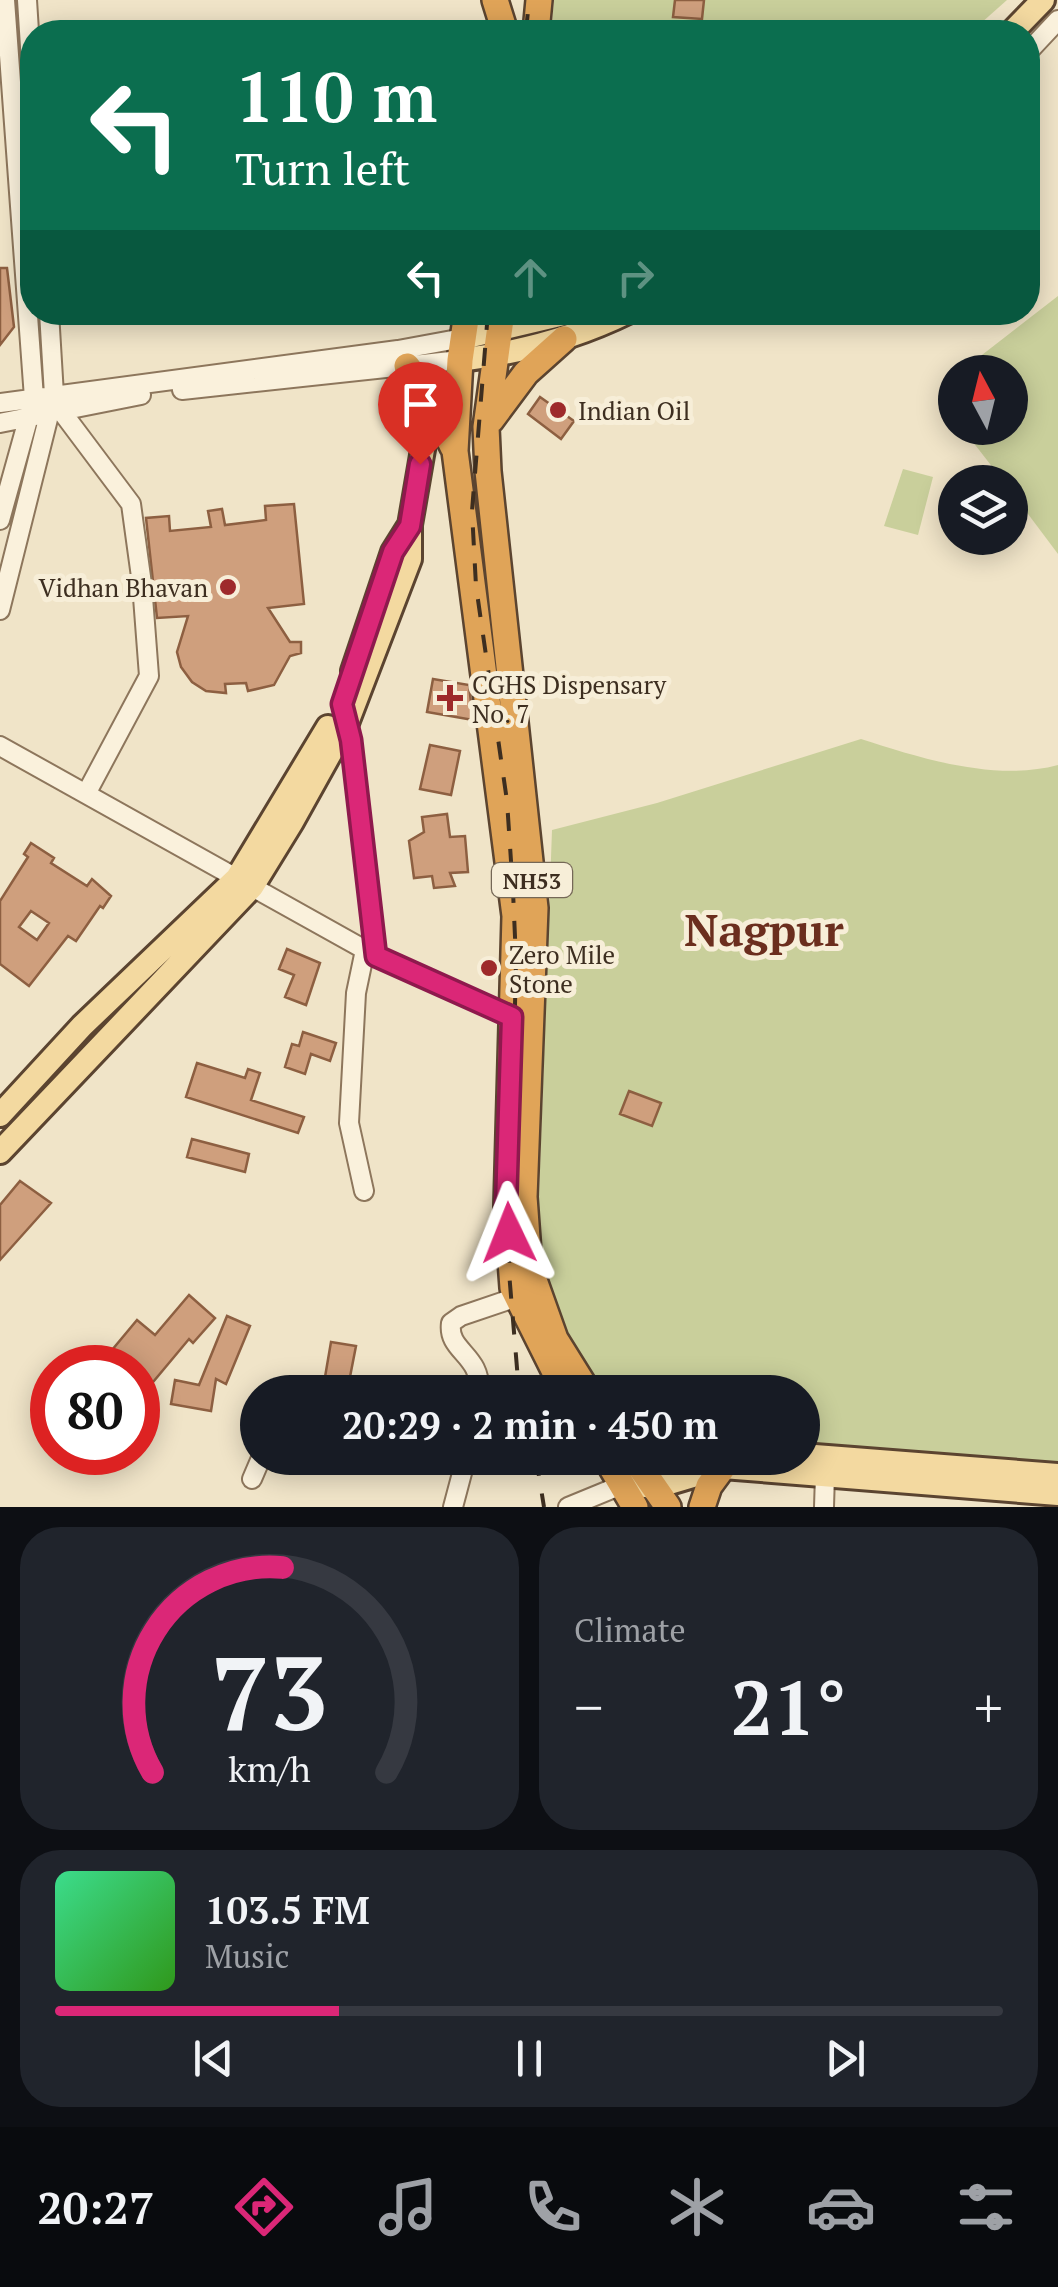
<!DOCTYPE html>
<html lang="en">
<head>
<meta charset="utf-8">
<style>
	body { margin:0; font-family:"PT Serif",serif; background:#20242c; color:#f1f3f6; height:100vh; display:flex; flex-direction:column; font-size:38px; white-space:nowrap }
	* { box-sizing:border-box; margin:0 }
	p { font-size:32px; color:#9ea1a6 }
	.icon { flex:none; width:55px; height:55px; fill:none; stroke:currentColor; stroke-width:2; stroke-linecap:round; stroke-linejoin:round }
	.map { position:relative; height:1507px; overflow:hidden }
	.panel { display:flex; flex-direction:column; gap:20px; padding:20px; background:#0d0f14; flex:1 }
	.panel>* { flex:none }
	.hud { position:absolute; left:20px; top:20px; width:1020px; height:305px; border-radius:40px; box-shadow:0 5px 25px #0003; background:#0b6e4f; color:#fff; overflow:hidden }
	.needle { width:65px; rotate:353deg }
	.tools { position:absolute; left:938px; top:355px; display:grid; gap:20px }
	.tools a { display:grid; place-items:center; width:90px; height:90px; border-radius:50%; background:#171b24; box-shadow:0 5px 25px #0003; font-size:50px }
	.speed { position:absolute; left:30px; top:1345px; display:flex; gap:20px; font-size:50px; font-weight:700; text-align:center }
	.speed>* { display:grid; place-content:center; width:130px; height:130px; border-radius:50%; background:#171b24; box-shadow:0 5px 25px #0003; line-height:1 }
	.speed .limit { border:15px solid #d22; background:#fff; color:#111 }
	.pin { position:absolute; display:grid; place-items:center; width:85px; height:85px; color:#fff; margin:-102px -42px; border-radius:50% 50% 50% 0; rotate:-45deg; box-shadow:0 0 10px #0007 }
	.pin .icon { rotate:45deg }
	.me { position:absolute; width:110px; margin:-55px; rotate:358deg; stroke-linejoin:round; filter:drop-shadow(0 0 8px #0008) }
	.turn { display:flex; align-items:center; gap:35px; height:210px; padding:0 50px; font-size:45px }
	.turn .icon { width:130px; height:130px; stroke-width:2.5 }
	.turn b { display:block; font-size:70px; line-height:85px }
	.lanes { display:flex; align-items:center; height:95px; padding:0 50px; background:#0003; justify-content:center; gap:50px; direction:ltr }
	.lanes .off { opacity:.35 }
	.big { font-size:75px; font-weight:700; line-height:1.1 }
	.panel .tile { flex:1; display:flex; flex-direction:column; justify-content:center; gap:15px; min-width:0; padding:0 35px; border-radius:40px; background:#20242c }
	.panel .dial { align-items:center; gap:0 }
	.dial svg { height:260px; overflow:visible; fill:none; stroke:#363941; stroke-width:7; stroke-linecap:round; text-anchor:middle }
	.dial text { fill:#f1f3f6; stroke:none }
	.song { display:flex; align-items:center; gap:30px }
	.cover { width:120px; height:120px; border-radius:15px; background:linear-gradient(135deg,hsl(150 70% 55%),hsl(110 70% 35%)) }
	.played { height:10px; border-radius:5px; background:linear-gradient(90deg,#db2777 30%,#363941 30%) }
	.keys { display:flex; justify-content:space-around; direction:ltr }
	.heat { display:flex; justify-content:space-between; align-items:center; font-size:55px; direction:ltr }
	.panel .tiles { flex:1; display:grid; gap:20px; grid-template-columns:1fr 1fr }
	.tile:last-child { grid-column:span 2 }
	.trip { position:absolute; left:240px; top:1375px; width:580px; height:100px; border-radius:50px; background:#171b24; box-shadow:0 5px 25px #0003; font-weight:700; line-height:100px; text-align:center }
	.tabs { display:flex; height:160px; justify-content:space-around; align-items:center; background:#090b0e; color:#9ea1a6 }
	.tabs .icon { width:70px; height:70px }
	.tabs .selected { color:#db2777 }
	.tabs b { font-size:45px; color:#f1f3f6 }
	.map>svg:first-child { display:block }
	.green { fill:#c9cf9b }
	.building { fill:#cf9f7d; stroke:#8d5f41; stroke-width:2.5; fill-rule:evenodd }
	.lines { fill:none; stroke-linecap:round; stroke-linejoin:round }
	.minor-casing { stroke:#8d765c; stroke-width:22 }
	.major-casing { stroke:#5b4430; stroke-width:28 }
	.highway-casing { stroke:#5b4430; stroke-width:30 }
	.minor { stroke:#faf1dc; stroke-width:18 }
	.major { stroke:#f3d9a0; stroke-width:22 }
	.highway { stroke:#e0a458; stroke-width:25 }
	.rail { stroke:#3d2e20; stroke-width:4; stroke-dasharray:18 18; stroke-linecap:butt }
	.route-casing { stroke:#8e194d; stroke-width:25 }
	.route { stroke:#db2777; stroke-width:18 }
	.poi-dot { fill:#9e2a2b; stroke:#f7eed8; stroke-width:4 }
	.labels { text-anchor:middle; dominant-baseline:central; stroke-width:10; stroke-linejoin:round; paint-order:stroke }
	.shield { fill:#f7eed8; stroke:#756857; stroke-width:2.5 }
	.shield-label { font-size:22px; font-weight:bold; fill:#3d2e20 }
	.poi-label { font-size:25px; fill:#3d2e20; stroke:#f7eed8; text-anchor:start }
	.town-label { font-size:45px; font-weight:bold; fill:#6b2e1e; stroke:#f7eed8 }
</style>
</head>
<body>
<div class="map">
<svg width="1058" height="1507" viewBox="0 0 1058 1507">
	<rect width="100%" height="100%" fill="#f0e4c8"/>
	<!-- green -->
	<path class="green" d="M554,0H1007L971,32H551Z
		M1058,296V554L1010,490V482H1004L962,428H1010V372H960Z
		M903,469L933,477L918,535L884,526Z
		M861,739C920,758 995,782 1058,765V1468L803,1449L802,1392H589L541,1294L537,1251L552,830L657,803Z"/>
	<!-- building -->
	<path class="building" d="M675,0H704L702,19L673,17Z
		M0,268H7L14,327L0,345Z
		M540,397L574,421L561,439L528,414Z
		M294,504L304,604L268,608L290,642H301V653L290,656L274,685L248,691L246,683L225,684L226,693L206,691L192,682L181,667L177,652L188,616L157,618L146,518L169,516L170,531L211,527L208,511L222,509L225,525L266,520L265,506Z
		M433,679L469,685L473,720L427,712Z
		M430,745L460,751L451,795L420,789Z
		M447,814L450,837L465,836L468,872L450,873L455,886L434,888L432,876L414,878L409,841L424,832L422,817Z
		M31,843L54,858L51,863L87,886L92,879L111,896L103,908L100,906L76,941L68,936L29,986L0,964V901L28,857L24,854ZM31,911L49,923L37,940L19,927Z
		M287,949L320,963L306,1005L285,997L294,975L279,969Z
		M303,1032L336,1043L330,1061L311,1054L305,1074L285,1067L292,1044L299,1046Z
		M197,1063L245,1078L248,1069L260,1073L251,1100L304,1117L298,1133L186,1097Z
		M629,1091L661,1103L652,1126L620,1114Z
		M192,1139L249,1154L245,1172L187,1157Z
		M20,1181L51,1203L0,1260V1205Z
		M189,1295L215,1318L193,1343L189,1339L138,1400V1368H97L137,1320L155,1335Z
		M227,1316L250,1326L226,1384L216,1379L211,1411L171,1404L175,1380L199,1385Z
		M331,1342L356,1346L349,1382L325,1377Z"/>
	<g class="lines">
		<defs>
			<path id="minor" d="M27,0L32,78
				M1028,52L1058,20
				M182,390L460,360
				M0,403L398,350L463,338
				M62,412L131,504L142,584L149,676L86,794
				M0,423L141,395
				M0,520L34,398L5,0
				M0,610L54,395L49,312
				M342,704L351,740L376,956
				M0,746L376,956L512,1017
				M364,1191L349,1123L356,993L365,950
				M479,1392C482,1354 447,1352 451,1323L461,1316L517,1297
				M444,1458L464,1465
				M252,1479L261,1458
				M453,1507L466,1458
				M568,1507L624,1484
				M824,1507L825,1475"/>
			<path id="major" d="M1012,32L1043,0
				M463,338L572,312
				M460,360C518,353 575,338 628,312
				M353,671L393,552L408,528
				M0,1115L82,1026L237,878L328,727
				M0,1152L252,887L292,822L347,723L410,559V525L431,403
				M802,1455L1058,1475
				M630,1479L641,1468L691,1458
				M624,1484L656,1487L723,1467L1058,1494"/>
			<path id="highway" d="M495,0L505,32
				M536,32L539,0
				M467,312L460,360L455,451L515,916L507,1206L513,1288L565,1392
				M502,312L486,427L488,471L535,908L524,1197L529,1266L555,1339L588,1392
				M407,366L425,389L453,447
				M491,420L526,373L564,339
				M606,1458L635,1507
				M634,1458L668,1507
				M702,1507L709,1486L723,1467"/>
		</defs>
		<!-- minor casing -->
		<use href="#minor" class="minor-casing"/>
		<!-- major casing -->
		<use href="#major" class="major-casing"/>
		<!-- highway casing -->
		<use href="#highway" class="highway-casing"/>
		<!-- minor -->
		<use href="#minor" class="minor"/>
		<!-- major -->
		<use href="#major" class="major"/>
		<!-- highway -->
		<use href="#highway" class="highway"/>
		<!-- rail -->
		<path class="rail" d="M526,32L529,0
			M488,312L472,511L476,586L507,801L513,891L516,960L509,1272L519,1392
			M536,1458L544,1507"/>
	</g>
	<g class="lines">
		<defs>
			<path id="route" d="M420,464L410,526L393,552L342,704L351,740L376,956L512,1017L506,1206L509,1233"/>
		</defs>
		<!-- route casing -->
		<use href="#route" class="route-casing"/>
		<!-- route -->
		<use href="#route" class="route"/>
	</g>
	<!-- markers -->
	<g class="poi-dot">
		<circle cx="558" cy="410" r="10"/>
		<circle cx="228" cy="587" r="10"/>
		<path d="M445 683h10v10h10v10h-10v10h-10v-10h-10v-10h10z"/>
		<circle cx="489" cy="968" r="10"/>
	</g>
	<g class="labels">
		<!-- shield labels -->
		<rect class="shield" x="492" y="863" width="80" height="34" rx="8"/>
		<g class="shield-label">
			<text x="532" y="880">NH53</text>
		</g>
		<!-- poi labels -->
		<g class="poi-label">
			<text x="578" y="410">Indian Oil</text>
			<text x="208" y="587" text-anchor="end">Vidhan Bhavan</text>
			<text x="472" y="684">CGHS Dispensary<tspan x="472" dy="29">No. 7</tspan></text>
			<text x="509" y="954">Zero Mile<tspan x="509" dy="29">Stone</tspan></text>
		</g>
		<!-- town labels -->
		<g class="town-label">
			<text x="764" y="929">Nagpur</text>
		</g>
	</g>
</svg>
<div class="tools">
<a><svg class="needle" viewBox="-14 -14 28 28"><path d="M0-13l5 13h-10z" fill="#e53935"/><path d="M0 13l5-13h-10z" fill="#9ea1a6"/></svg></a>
<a><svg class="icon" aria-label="layers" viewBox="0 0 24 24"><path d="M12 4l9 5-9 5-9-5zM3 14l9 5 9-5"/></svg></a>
</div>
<div class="speed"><div class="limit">80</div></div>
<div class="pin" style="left:420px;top:464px;background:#d93025"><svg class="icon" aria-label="arrive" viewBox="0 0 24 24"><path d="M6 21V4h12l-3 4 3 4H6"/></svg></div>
<svg class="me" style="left:509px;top:1233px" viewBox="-20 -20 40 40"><path d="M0-17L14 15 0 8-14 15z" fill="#db2777" stroke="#fff" stroke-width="4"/></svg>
<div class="trip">20:29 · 2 min · 450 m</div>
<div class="hud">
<div class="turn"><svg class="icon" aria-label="left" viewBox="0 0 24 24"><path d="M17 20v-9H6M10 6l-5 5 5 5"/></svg><div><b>110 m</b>Turn left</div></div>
<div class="lanes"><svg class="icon" aria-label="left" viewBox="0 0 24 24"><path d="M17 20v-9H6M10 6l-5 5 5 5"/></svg><svg class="icon off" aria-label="ahead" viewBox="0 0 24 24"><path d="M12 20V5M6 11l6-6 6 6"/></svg><svg class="icon off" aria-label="right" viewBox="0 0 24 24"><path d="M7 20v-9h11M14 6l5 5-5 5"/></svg></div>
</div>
</div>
<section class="panel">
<div class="tiles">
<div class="tile dial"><svg viewBox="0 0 100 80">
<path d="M14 69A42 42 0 1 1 86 69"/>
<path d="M14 69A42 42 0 0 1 54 6" stroke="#db2777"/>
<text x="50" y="56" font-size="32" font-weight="700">73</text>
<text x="50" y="72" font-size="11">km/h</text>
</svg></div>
<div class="tile"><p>Climate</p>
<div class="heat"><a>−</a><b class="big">21°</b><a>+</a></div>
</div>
<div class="tile">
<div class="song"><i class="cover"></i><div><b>103.5 FM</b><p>Music</p></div></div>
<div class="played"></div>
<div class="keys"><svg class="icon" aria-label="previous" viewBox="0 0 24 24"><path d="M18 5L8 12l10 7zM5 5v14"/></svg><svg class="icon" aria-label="pause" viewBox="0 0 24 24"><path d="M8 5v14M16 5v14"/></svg><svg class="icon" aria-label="next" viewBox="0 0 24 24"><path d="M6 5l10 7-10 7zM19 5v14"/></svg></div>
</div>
</div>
</section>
<nav class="tabs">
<b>20:27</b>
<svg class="icon selected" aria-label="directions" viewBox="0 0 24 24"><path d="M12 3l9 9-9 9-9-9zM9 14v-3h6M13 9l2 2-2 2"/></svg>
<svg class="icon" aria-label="music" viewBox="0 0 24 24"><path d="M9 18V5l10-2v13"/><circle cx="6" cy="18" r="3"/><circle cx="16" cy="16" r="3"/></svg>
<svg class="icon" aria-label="phone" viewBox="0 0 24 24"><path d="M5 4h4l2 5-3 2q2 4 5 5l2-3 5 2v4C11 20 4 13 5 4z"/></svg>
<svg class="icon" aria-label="climate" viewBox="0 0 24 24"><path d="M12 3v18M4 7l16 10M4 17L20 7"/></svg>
<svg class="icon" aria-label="car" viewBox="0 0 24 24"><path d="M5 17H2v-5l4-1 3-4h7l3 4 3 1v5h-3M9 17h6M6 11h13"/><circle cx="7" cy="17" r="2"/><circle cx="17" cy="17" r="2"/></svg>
<svg class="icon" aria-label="filters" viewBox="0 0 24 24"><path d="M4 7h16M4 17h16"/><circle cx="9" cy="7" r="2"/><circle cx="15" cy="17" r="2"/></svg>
</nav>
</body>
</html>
